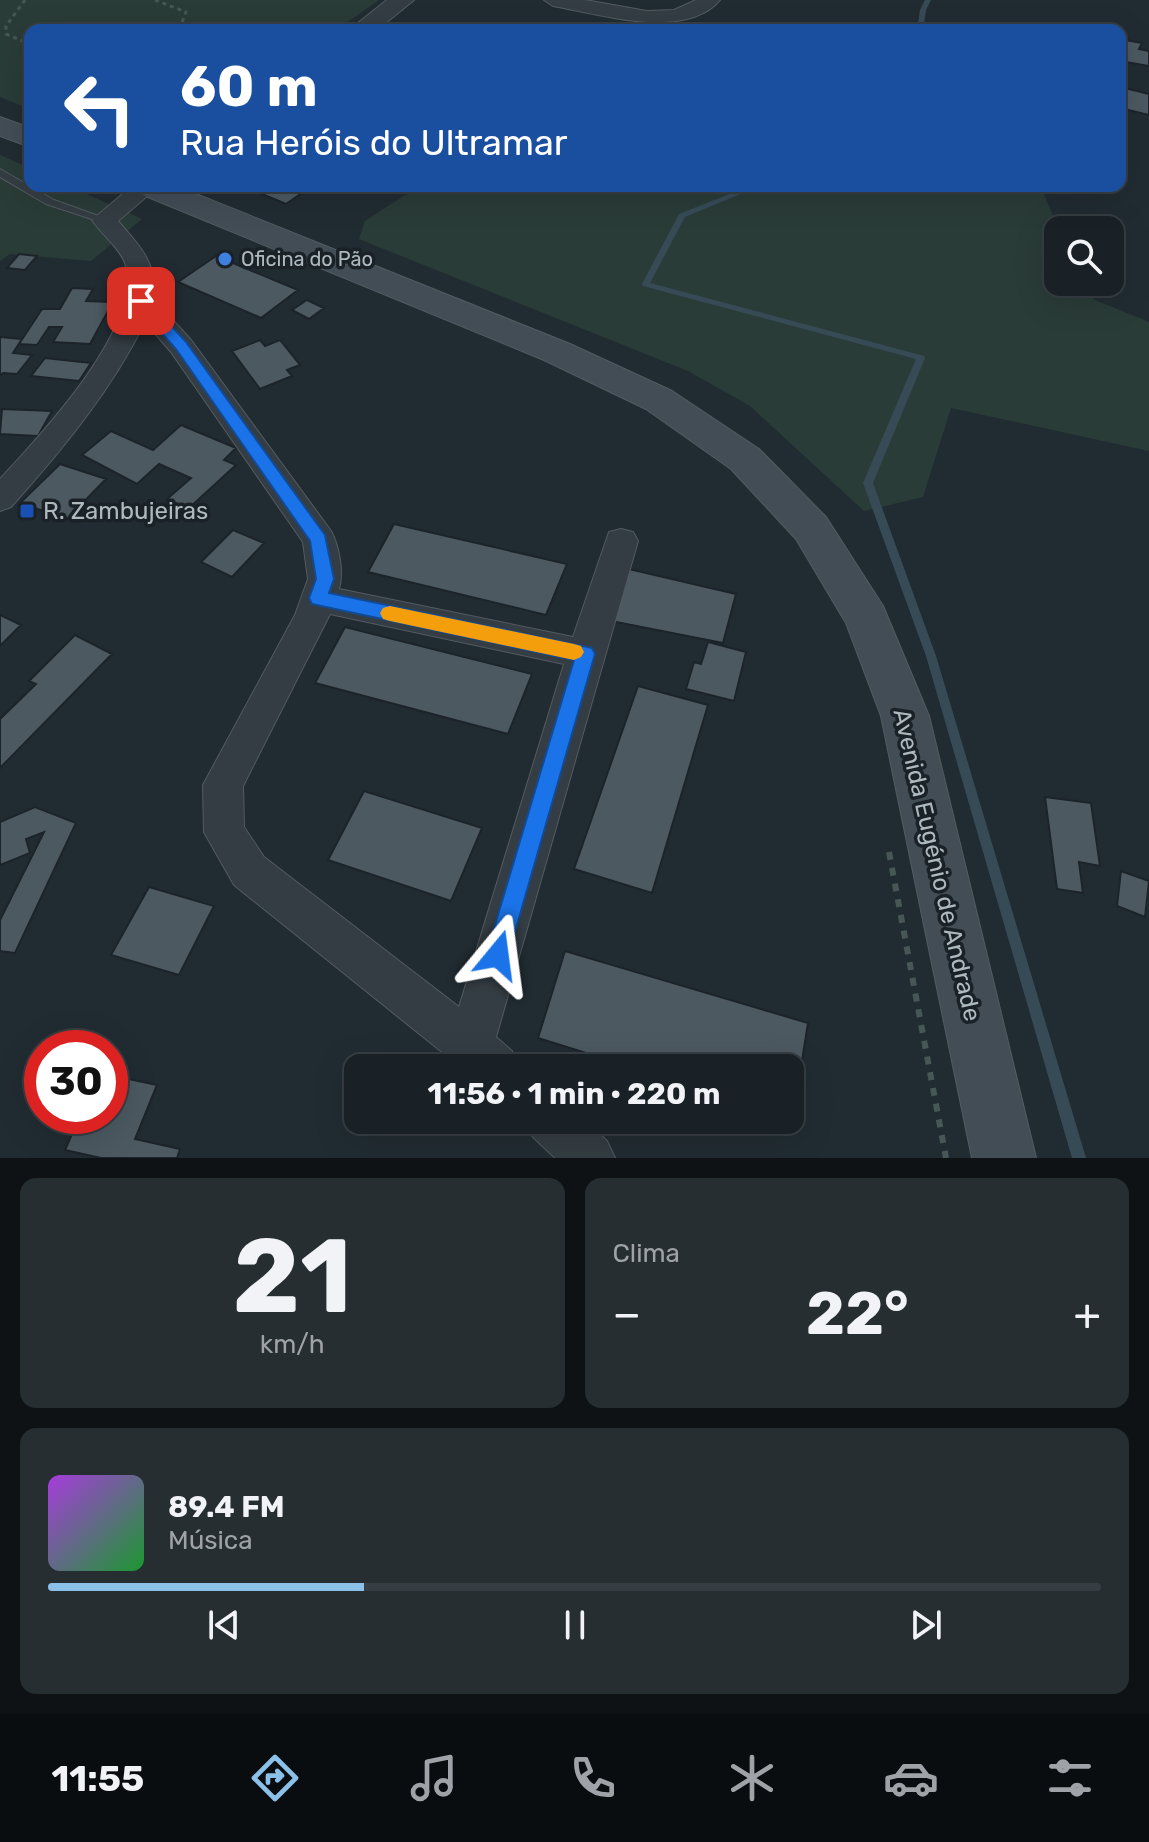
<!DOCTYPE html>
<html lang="pt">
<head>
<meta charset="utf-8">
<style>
	body { margin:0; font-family:Rubik,sans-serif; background:#262e32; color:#f1f3f6; height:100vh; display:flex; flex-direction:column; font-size:30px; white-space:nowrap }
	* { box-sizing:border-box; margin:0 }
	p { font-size:26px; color:#9fa3a7 }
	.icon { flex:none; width:44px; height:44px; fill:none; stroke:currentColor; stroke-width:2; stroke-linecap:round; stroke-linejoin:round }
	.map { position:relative; height:1158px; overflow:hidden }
	.side { display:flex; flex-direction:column; gap:20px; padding:20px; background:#0e1215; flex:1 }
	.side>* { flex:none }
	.banner { position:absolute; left:24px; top:24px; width:1102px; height:168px; border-radius:16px; box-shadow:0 8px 32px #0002,0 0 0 2px #373e43; background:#1a4fa0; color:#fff; overflow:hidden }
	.tools { position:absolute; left:1044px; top:216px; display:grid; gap:16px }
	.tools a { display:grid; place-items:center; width:80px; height:80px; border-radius:16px; background:#192126; box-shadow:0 8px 32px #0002,0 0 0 2px #373e43; font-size:40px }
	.speed { position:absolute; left:24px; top:1030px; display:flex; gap:16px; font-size:40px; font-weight:700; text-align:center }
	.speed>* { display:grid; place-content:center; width:104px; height:104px; border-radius:50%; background:#192126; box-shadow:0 8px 32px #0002,0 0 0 2px #373e43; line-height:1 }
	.speed .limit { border:12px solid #d22; background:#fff; color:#111 }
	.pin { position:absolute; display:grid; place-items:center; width:68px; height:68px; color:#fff; margin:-34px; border-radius:16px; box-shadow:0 4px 12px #0006 }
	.me { position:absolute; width:88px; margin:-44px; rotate:16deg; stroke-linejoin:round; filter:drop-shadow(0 0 6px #0008) }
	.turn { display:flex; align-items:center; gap:28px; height:168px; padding:0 24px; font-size:36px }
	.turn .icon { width:104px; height:104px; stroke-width:2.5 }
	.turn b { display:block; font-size:56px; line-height:68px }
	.big { font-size:60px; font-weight:700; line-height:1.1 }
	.side .widget { flex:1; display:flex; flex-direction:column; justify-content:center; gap:12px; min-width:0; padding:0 28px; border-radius:16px; background:#262e32 }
	.side .dial { align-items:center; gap:0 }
	.dial b { font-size:104px; line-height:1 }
	.song { display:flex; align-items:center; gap:24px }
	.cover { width:96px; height:96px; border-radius:12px; background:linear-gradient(135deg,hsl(280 70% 55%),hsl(130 70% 35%)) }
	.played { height:8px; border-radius:4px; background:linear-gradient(90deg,#8bc1e9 30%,#373e43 30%) }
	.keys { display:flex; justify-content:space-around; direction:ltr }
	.heat { display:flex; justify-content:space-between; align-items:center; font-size:44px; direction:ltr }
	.side .tiles { flex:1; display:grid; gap:20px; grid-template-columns:1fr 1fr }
	.widget:last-child { grid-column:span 2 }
	.trip { position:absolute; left:344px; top:1054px; width:460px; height:80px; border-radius:16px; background:#192126; box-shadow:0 8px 32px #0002,0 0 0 2px #373e43; font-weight:700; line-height:80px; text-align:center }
	.tab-bar { display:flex; height:128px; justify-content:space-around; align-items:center; background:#0a0d0f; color:#9fa3a7 }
	.tab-bar .icon { width:56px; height:56px }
	.tab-bar .active { color:#8bc1e9 }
	.tab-bar b { font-size:36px; color:#f1f3f6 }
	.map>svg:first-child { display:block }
	.green { fill:#2a3c38 }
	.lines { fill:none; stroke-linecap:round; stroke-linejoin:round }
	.stream { fill:#374b57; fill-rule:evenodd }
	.building { fill:#4c5961; stroke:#1c242a; stroke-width:2 }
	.service-casing { stroke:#525b61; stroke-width:2 }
	.minor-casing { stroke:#525b61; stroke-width:2 }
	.tertiary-casing { stroke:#525b61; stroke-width:2 }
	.secondary-casing { stroke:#525b61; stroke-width:2 }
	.path-far1 { stroke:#465756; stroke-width:3; stroke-dasharray:4 4; stroke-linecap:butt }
	.path { stroke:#465756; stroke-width:6; stroke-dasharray:8 8; stroke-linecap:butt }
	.service { fill:#343d43; fill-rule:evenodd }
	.minor { fill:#343d43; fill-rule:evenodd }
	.tertiary { fill:#343d43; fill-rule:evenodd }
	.secondary { fill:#434d56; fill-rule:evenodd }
	.route { fill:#1a73e8; stroke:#114b97; stroke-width:2 }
	.slow { fill:#f59e0b }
	.shop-dot { fill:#3f7fe0; stroke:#1a2228; stroke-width:3 }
	.transit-dot { fill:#1a4fb4; stroke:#1a2228; stroke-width:3 }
	.labels { text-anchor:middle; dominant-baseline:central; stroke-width:7; stroke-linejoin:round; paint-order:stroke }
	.far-poi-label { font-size:20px; fill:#aeb9c0; stroke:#1a2228; text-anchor:start }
	.poi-label { font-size:24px; fill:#aeb9c0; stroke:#1a2228; text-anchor:start }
	.street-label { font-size:24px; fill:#aeb9c0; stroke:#1a2228 }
</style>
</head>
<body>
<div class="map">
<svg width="1149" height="1158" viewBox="0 0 1149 1158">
	<rect width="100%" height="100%" fill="#212c32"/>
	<!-- green -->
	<path class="green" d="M0,0H379L336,30H30V109L0,97Z
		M0,155L30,168V186H69L142,219L91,261L10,254L0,261Z
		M448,186L1041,187L1057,225L1051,261L1058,268V282H1074L1095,300L1149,322V451L951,408L923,497L864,511L750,406L688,371L359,239L365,221L405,195Z"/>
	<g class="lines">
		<!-- stream -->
		<path class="stream" d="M925,0H931L926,10L923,30H917L920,10Z
			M750,186H760L685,217L650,283L924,356L925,358L873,483L936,656L1086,1158H1072L926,656L863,483L916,359L643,286L642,284L679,214Z"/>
	</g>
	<!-- building -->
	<path class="building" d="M1120,39L1142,43L1139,49L1149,51V66L1120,61Z
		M1121,87L1149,94V115L1120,108Z
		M243,186H312L286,204Z
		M19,254L37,256L25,270L7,268Z
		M216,256L298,290L261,318L178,282Z
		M72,288L93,289L86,301L113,302L90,344L53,342L62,327H49L37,345L19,344L42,309H60Z
		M307,300L324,308L309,319L292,310Z
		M0,337L22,339L13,353L32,355L17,374L3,373L0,376Z
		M260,340L265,346L280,340L300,365L287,370L292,376L260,389L232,351Z
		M45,358L91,363L79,381L31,376Z
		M2,409L52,411L38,436L0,434Z
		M181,425L236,448L224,460L236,465L188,509L167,499L191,478L159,464L137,484L82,455L111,431L153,450Z
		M60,464L106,479L67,519L20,503Z
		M394,524L567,564L546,615L368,572Z
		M233,530L264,543L232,577L201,562Z
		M629,569L736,594L723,643L611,621Z
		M0,615L21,625L0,646Z
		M345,627L532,674L508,734L315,683Z
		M75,635L112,654L0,768V719L36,684L29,681Z
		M708,642L746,652L734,701L686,689L694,662L701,664Z
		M638,686L708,705L652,893L574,869Z
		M364,791L482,828L451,901L328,860Z
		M1045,797L1091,803L1100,866L1079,862L1083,893L1057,889Z
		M35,807L76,823L15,953L0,951V920L44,832L26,839L30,853L0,865V822Z
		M1121,871L1149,881L1145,917L1117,906Z
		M149,887L214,906L179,975L111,955Z
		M565,951L808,1023L793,1118L790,1117V1068H634L538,1038Z
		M110,1075L157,1085L135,1139L180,1149L177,1158H101L65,1150L80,1116H110Z"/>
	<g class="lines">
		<defs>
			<path id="service" d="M0,169L54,200L110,220L104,223L46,204L0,177Z"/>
			<path id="minor" d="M544,0H585L647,11L674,10L696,0H720C685,41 599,14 553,6Z
				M132,186H159L118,221C137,243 160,265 152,297L191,340L331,531C339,546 344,572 339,589L573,637L609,532L621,529L633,532L638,541L496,1037L512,1051L518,1068H462L234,885L204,832L203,785L295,615L308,579L303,542L171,352L145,322C111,391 62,450 11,507L0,511V479C40,436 145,325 125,263C120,248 101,234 92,220ZM330,614L564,664L459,1007L264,857L244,827L243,786Z
				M526,1120H585L607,1141L615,1158H555L533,1137Z"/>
			<path id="tertiary" d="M387,0H414L377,30H349Z"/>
			<path id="secondary" d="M0,117L30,128V147L0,136Z
				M134,186H176L570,344L672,391L759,449L826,517L883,606L929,716L1036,1158H972L881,716L846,623L796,539L731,469L646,409L544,360L138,193Z"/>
		</defs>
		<!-- service casing -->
		<use href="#service" class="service-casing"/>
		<!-- minor casing -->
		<use href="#minor" class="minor-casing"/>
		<!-- tertiary casing -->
		<use href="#tertiary" class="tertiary-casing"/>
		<!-- secondary casing -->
		<use href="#secondary" class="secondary-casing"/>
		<!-- path-far1 -->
		<path class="path-far1" d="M25,0L6,26V34L30,44
			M155,0L186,12L179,30"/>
		<!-- path -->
		<path class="path" d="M889,852L946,1158"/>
		<!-- service -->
		<use href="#service" class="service"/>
		<!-- minor -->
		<use href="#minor" class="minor"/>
		<!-- tertiary -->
		<use href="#tertiary" class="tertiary"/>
		<!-- secondary -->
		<use href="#secondary" class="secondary"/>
	</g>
	<!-- route -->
	<path class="route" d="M141,297L146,298L186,342L325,535L334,579L329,593L592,648L595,654L506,963L498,967L489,963L486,955L574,660L312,604L309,598L316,579L310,541L176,349L136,304L134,301Z"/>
	<!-- slow -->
	<path class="slow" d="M390,606L574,644L581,646L584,652L581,657L574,660L390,621L383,619L380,613L383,608Z"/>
	<!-- markers -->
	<circle class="shop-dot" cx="225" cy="259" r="8"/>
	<rect class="transit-dot" x="19" y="503" width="16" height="16" rx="4"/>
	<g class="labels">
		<!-- far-poi labels -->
		<g class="far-poi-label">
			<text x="241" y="259">Oficina do Pão</text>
		</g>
		<!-- poi labels -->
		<g class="poi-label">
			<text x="43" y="511">R. Zambujeiras</text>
		</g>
		<!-- street labels -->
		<g class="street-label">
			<text transform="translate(937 865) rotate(77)">Avenida Eugénio de Andrade</text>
		</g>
	</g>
</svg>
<div class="tools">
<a><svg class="icon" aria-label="search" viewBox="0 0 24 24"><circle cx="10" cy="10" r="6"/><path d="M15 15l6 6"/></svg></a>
</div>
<div class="speed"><div class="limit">30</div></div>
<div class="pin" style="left:141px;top:301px;background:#d93025"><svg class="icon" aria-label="arrive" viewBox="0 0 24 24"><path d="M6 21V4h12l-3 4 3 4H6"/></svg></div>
<svg class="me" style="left:498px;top:955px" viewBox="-20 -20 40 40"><path d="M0-17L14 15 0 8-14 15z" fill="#1a73e8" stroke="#fff" stroke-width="4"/></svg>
<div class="trip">11:56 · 1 min · 220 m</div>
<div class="banner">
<div class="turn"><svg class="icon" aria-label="left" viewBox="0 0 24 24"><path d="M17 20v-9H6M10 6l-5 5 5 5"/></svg><div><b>60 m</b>Rua Heróis do Ultramar</div></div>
</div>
</div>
<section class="side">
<div class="tiles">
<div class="widget dial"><b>21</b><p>km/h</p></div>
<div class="widget"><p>Clima</p>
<div class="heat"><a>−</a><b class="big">22°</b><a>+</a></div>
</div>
<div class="widget">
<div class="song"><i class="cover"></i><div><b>89.4 FM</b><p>Música</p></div></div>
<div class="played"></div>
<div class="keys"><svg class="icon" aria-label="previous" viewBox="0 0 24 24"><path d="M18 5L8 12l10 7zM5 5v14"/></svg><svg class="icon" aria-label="pause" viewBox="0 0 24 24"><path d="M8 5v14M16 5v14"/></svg><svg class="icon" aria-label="next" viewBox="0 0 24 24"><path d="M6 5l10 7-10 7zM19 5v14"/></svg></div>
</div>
</div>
</section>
<nav class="tab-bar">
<b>11:55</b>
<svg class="icon active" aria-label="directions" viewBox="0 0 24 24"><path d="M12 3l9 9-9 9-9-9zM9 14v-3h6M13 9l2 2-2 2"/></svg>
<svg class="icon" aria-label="music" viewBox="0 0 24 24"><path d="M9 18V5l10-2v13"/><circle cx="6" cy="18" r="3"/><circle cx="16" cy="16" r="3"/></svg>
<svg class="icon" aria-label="phone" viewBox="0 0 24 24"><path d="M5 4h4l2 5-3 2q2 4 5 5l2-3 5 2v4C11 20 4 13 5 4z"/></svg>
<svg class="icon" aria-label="climate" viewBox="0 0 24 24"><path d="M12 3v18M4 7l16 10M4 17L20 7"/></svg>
<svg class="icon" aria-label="car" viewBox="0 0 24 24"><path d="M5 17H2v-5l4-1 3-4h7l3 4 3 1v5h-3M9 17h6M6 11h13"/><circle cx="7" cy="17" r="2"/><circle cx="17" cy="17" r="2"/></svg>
<svg class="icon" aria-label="filters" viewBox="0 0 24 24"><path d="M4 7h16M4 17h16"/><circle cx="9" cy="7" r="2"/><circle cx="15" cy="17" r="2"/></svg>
</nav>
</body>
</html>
